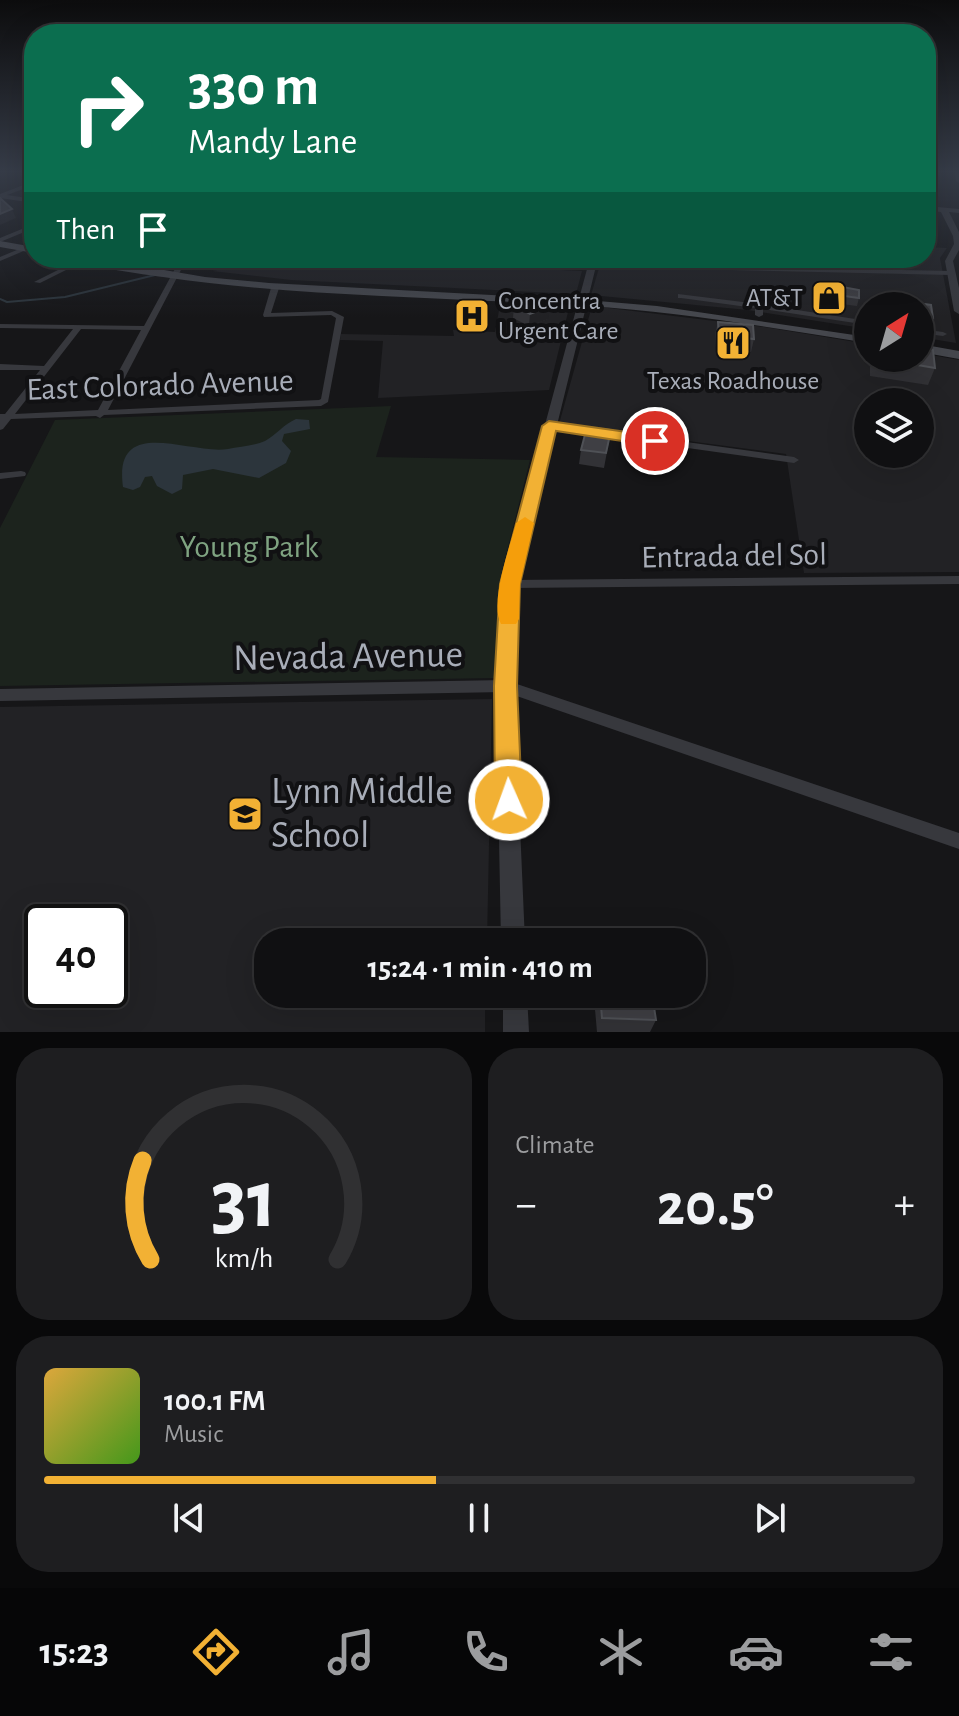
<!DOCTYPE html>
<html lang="en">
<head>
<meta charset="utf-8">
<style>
	body { margin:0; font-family:"Alegreya Sans",sans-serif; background:#1e1e20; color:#f1f3f6; height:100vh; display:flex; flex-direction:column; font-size:30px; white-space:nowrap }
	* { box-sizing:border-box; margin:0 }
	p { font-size:26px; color:#9c9d9f }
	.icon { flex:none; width:44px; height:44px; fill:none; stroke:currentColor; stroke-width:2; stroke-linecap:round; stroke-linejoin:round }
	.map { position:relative; height:1032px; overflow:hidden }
	.drawer { display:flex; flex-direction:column; gap:16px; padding:16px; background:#09090a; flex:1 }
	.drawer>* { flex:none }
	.banner { position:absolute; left:24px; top:24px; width:912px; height:244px; border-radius:32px; box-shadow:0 8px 32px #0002,0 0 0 2px #303032; background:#0b6e4f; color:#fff; overflow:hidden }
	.needle { width:52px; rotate:37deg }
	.fabs { position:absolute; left:854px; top:292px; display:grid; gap:16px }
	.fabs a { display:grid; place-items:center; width:80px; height:80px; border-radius:50%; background:#101012; box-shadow:0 8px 32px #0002,0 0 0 2px #303032; font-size:40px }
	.speed { position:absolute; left:24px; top:904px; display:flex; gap:16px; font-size:40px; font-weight:700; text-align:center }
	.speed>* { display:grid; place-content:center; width:104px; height:104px; border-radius:50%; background:#101012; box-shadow:0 8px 32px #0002,0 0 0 2px #303032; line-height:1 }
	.speed .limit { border:4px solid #111; border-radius:12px; background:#fff; color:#111 }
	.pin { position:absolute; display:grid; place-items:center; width:68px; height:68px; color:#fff; margin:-34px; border:4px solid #fff; border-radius:50%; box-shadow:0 2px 8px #0007 }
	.me { position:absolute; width:88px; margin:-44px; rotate:358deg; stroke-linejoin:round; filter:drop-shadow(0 0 6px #0008) }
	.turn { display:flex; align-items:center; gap:28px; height:168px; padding:0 32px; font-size:36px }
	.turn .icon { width:104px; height:104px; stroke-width:2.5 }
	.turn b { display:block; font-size:56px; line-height:68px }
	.then { display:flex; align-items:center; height:76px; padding:0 32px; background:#0003; gap:16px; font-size:30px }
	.big { font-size:60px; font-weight:700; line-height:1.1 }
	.drawer .widget { flex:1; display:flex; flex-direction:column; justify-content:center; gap:12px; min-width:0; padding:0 28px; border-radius:32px; background:#1e1e20 }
	.drawer .dial { align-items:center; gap:0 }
	.dial svg { height:208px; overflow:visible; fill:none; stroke:#303032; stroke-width:7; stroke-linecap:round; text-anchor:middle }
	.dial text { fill:#f1f3f6; stroke:none }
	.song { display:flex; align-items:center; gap:24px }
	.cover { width:96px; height:96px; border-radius:12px; background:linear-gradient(135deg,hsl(40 70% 55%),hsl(100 70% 35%)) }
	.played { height:8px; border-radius:4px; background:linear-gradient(90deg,#f2b134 45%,#303032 45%) }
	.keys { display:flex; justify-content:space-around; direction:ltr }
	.heat { display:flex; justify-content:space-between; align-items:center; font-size:44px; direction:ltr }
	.drawer .tiles { flex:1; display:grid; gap:16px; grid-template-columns:1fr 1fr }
	.widget:last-child { grid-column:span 2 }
	.trip { position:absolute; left:254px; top:928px; width:452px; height:80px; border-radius:32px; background:#101012; box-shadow:0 8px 32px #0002,0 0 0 2px #303032; font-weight:700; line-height:80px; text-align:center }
	.menu { display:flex; height:128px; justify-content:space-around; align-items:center; background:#060607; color:#9c9d9f }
	.menu .icon { width:56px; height:56px }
	.menu .on { color:#f2b134 }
	.menu b { font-size:36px; color:#f1f3f6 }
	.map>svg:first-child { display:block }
	.built { fill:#222225; fill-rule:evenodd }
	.green { fill:#1c231d }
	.water { fill:#2c353c }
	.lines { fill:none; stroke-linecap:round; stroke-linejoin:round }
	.stream { stroke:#2c353c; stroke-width:2 }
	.minor { fill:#37383d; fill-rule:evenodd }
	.tertiary { fill:#37383d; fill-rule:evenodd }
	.secondary { fill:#45474d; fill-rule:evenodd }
	.wall { fill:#323236 }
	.shaded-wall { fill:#212124 }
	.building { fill:#3f3f44; stroke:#4f5156; stroke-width:2 }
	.route { fill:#f2b134; stroke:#9d7322; stroke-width:2 }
	.slow { fill:#f59e0b }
	.labels { text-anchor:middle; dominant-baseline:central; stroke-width:8; stroke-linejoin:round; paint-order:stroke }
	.far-poi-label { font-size:26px; fill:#a8adb8; stroke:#111113; text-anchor:end }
	.street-label { font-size:32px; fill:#a8adb8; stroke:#111113 }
	.park-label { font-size:32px; fill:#7fa381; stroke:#111113 }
	.near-street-label { font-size:38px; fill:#a8adb8; stroke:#111113 }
	.near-poi-label { font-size:38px; fill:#a8adb8; stroke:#111113; text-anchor:start }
</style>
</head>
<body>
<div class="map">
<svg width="959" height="1032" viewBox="0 0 959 1032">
	<rect width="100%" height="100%" fill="#161618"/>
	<!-- built -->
	<path class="built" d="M926,247L947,248L940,258L956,343L920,337V306H868V329L748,310L591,295L602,258H926Z
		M277,258H478L516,262L540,269L582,271L576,294L291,280L212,271Z
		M500,305L569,308L549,390L378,398L383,341L340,340L341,334L454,336L453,330L495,332Z
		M592,306L764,327L868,344V358H920V353L959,360V572L804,573L786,454L559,424ZM868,402H920V454H868Z
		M492,699L487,942H268V994H485V1032H0V707ZM42,922H110V990H42Z"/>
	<!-- green -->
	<path class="green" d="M391,406L376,457L530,460L499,583L495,678L0,686V528L55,420Z"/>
	<!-- water -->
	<path class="water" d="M296,419L309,420L310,429L284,434L282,441L291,451L286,463L259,478L213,469L183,475L182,489L172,494L157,486L152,476L145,477L140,487L133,490L123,487C113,414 189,455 228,449C239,447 254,446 265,441C276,435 284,424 296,419Z"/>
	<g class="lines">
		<!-- stream -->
		<path class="stream" d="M506,258L541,267L580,268
			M198,268L262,258
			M0,299L7,302L65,297L155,275"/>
		<!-- minor -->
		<path class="minor" d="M955,172H959V183L956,181Z
			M34,181V185L7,195L34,199V203L0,198V194Z
			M34,224V228L0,242V238Z
			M24,247L27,249L26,250L0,261V257Z
			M82,258L88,259L40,283L34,282Z
			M189,258H197L183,266L108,410L319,400L321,399L336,318L331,315L264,317L263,315L271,288L275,286L279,288L271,313L332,311L344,317L328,402L321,406L104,415L100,418L96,416L11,419L3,429L0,430V414H5L40,370H0V364L44,366L73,329L0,328V324L144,326L177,265ZM81,329L141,330L98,410L15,414Z
			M594,264L951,271L954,273L951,275L592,267V265Z
			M678,294L759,304L868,321V325L763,309V315L759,317L755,315V308L681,298H678Z
			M920,329L943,332L947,334L943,336L920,333Z
			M549,423L794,457L799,460L794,463L546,428L544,426L546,424Z
			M21,471L25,472L26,474L25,476L0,479V473Z
			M959,576V584L510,588L506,587L504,584L506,581L510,580Z
			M505,680L959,833V849L505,692L0,701V689Z"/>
		<!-- tertiary -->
		<path class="tertiary" d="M926,206L959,209V213L949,212L959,232V250L953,261L959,288V314L954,311L945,261L954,244L953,236L941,212L926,210Z
			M590,258H598L518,584L514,686L525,942H501L496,686L502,584Z
			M503,994H527L529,1032H503Z"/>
		<!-- secondary -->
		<path class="secondary" d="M0,241L34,247V253L0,247Z
			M75,258H94L205,277L269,283L586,300L657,306L868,337V343C774,328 681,312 586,306C445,297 303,297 163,277C142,274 92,268 75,258Z
			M920,344L959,351V359L920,352Z"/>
	</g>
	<!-- wall -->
	<path class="wall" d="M837,286L859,298L857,306L834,303Z
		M917,303L933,318L929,326L920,324V306H916Z
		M514,305L548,319L529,326L513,318Z
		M718,322L754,339L751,352L716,348L715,334Z
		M870,358H920L935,368L928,385L870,376Z
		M611,430L604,468L579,464L581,450Z
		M595,994H652L656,1020L650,1032H597L594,998Z"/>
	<!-- shaded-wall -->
	<path class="shaded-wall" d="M12,209L16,218L0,225V214Z
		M549,307L548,319L529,326L530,314Z"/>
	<!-- building -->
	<path class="building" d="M0,198L12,209L0,214Z
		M837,286L859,290V298L837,295Z
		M532,299L549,307L530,314L514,305Z
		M917,303L931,305L933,318L920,316V306H918Z
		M718,322L753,325L754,339L719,335Z
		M920,348L933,350L935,368L877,358H920Z
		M587,427L611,430L606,453L581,450Z
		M600,994H652L656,1020L602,1018Z"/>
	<!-- sky -->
	<linearGradient id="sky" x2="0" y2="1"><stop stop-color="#0c0c0d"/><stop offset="0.54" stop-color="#363c48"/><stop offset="1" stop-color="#363c48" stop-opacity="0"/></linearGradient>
	<rect width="959" height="317" fill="url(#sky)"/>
	<!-- route -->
	<path class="route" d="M549,421L655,436L663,441L655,446L556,431L520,584L517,686L522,800L518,808L509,812L499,808L495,800L494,686L500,584L542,426Z"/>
	<!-- slow -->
	<path class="slow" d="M525,517L534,523L520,584L519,619L516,624H501C489,603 510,547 516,523Z"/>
	<!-- icons -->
	<defs>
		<symbol id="shop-square" viewBox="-11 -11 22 22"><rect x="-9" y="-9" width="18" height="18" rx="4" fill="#f2b134" stroke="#111113"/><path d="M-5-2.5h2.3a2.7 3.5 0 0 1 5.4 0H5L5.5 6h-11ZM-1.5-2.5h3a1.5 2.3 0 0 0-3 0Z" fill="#111"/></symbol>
		<symbol id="hospital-square" viewBox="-11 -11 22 22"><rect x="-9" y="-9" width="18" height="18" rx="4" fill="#f2b134" stroke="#111113"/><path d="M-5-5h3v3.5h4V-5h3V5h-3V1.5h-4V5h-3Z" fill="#111"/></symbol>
		<symbol id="restaurant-square" viewBox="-11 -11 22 22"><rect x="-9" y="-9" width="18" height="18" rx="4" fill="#f2b134" stroke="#111113"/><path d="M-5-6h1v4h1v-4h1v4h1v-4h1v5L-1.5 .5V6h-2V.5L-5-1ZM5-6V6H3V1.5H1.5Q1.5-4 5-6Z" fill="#111"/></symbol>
		<symbol id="school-square" viewBox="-11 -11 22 22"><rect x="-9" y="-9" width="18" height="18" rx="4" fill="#f2b134" stroke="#111113"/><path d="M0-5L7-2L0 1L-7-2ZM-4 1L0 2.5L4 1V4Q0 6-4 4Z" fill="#111"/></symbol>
	</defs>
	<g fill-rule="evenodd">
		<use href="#shop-square" x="809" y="278" width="40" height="40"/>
		<use href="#hospital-square" x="452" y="296" width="40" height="40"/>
		<use href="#restaurant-square" x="713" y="323" width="40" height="40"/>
		<use href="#school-square" x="225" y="794" width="40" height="40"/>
	</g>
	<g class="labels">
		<!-- far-poi labels -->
		<g class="far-poi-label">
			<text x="803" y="298">AT&amp;T</text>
			<text x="498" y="301" text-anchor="start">Concentra<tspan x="498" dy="30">Urgent Care</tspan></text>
			<text x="733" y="381" text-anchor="middle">Texas Roadhouse</text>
		</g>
		<!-- street labels -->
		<g class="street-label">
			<text transform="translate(160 385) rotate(-2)">East Colorado Avenue</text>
			<text transform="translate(734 556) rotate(-1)">Entrada del Sol</text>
		</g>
		<!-- park labels -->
		<g class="park-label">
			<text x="249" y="547">Young Park</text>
		</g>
		<!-- near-street labels -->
		<g class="near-street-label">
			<text transform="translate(348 657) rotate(-1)">Nevada Avenue</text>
		</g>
		<!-- near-poi labels -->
		<g class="near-poi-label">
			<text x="271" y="792">Lynn Middle<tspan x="271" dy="44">School</tspan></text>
		</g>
	</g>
</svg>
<div class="fabs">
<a><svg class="needle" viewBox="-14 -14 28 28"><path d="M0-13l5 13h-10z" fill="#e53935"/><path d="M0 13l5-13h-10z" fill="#9c9d9f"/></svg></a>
<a><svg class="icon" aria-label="layers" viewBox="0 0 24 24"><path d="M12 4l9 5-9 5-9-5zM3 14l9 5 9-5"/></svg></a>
</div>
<div class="speed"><div class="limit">40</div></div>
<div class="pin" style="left:655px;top:441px;background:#d93025"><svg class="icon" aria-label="arrive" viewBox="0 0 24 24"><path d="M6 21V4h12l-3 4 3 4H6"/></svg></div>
<svg class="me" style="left:509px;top:800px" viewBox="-20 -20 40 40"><circle r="17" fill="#f2b134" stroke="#fff" stroke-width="3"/><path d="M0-11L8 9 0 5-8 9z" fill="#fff"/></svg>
<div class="trip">15:24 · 1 min · 410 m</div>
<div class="banner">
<div class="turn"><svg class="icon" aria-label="right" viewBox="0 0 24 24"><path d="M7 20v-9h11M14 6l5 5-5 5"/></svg><div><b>330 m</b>Mandy Lane</div></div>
<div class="then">Then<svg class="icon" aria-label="arrive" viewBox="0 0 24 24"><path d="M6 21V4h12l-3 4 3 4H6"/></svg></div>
</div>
</div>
<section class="drawer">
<div class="tiles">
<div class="widget dial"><svg viewBox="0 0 100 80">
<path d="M14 69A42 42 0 1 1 86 69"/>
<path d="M14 69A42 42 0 0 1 11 31" stroke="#f2b134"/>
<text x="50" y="56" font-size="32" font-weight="700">31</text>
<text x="50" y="72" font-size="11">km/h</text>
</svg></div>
<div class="widget"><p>Climate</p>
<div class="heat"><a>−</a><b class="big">20.5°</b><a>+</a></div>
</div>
<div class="widget">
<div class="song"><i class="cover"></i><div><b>100.1 FM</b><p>Music</p></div></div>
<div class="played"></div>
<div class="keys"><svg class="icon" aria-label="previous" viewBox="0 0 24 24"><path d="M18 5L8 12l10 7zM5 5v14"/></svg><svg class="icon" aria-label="pause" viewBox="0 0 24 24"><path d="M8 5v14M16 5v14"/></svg><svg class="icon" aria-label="next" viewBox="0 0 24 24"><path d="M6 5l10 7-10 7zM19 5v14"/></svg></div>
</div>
</div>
</section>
<nav class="menu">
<b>15:23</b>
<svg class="icon on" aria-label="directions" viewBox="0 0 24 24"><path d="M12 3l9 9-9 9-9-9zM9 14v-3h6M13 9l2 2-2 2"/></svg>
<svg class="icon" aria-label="music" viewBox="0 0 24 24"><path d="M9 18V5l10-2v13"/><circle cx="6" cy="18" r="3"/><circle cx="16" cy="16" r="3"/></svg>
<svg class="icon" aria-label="phone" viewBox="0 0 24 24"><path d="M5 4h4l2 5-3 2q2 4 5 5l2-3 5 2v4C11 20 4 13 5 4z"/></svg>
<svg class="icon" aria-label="climate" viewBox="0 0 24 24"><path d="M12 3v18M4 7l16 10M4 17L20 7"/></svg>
<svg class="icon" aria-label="car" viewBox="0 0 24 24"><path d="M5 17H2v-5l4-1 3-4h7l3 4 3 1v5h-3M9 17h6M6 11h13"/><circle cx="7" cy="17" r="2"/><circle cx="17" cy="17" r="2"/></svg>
<svg class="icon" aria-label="filters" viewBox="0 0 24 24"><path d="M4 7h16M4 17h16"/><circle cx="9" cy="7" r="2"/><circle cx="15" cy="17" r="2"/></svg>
</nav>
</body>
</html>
